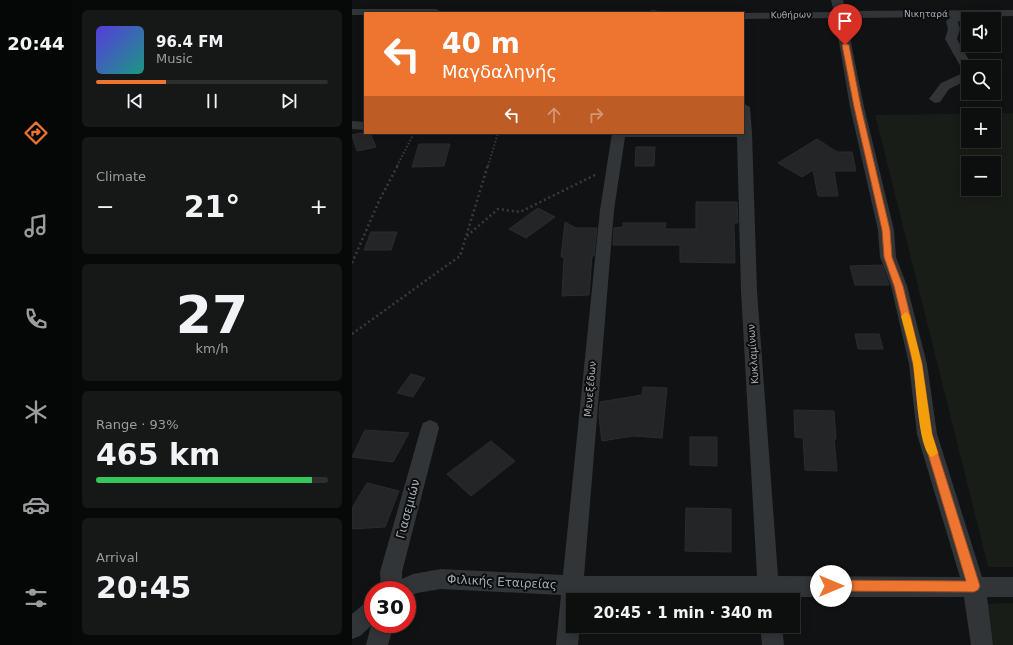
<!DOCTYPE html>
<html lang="en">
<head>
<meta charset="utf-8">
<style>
	body { margin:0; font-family:"DejaVu Sans",sans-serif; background:#161717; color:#f1f3f6; height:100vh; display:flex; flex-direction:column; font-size:15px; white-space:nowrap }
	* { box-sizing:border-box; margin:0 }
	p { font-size:13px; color:#9a9c9e }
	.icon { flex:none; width:22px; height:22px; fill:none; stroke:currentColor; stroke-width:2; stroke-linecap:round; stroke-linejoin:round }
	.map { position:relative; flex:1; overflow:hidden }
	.drawer { display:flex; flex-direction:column; gap:10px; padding:10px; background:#070808; width:280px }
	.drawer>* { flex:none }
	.guide { position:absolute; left:12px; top:12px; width:380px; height:122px; border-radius:0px; box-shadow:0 2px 10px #0003,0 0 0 1px #2d2e2e; background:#ed752f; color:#fff; overflow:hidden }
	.tools { position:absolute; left:609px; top:12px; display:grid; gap:8px }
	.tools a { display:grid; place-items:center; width:40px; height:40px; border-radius:0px; background:#0d0e0e; box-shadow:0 2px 10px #0003,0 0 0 1px #2d2e2e; font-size:20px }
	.speed { position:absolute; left:12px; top:581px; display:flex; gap:8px; font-size:20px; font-weight:700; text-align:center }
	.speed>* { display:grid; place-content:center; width:52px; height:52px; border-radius:50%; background:#0d0e0e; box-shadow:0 2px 10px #0003,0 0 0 1px #2d2e2e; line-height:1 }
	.speed .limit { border:6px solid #d22; background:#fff; color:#111 }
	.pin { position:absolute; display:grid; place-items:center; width:34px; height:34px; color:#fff; margin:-41px -17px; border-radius:50% 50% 50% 0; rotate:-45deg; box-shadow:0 0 4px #0007 }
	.pin .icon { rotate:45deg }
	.me { position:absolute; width:44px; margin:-22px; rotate:90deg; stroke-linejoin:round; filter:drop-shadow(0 0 3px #0008) }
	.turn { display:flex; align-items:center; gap:14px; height:84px; padding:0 12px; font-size:18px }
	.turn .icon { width:52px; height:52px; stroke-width:2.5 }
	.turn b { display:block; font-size:28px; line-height:34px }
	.lanes { display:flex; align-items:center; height:38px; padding:0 12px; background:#0003; justify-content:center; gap:20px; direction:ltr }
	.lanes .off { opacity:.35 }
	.big { font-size:30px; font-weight:600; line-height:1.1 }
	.drawer .widget { flex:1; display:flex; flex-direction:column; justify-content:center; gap:6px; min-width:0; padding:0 14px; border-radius:6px; background:#161717 }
	.drawer .dial { align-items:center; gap:0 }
	.dial b { font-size:52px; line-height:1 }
	.song { display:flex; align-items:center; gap:12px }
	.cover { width:48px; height:48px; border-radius:6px; background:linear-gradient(135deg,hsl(250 70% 55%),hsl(170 70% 35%)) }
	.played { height:4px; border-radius:2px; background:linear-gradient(90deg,#ed752f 30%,#2d2e2e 30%) }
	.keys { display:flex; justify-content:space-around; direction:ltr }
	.heat { display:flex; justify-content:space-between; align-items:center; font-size:22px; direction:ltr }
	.charge { height:6px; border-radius:3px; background:linear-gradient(90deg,#34c759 93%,#2d2e2e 0) }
	.trip { position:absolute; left:214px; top:593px; width:234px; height:40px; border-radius:0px; background:#0d0e0e; box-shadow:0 2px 10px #0003,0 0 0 1px #2d2e2e; font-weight:600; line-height:40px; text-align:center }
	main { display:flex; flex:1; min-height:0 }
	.tab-bar { display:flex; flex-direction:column; width:72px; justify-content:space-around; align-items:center; background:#050606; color:#9a9c9e }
	.tab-bar .icon { width:28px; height:28px }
	.tab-bar .on { color:#ed752f }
	.tab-bar b { font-size:18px; color:#f1f3f6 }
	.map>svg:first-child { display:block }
	.green { fill:#181d18; fill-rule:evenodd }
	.building { fill:#242527; stroke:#2b2c2f }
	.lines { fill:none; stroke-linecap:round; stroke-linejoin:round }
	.path-far1 { stroke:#383c3f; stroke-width:2; stroke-dasharray:1.5 2; stroke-linecap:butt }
	.path { stroke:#383c3f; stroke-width:2.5; stroke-dasharray:2 3; stroke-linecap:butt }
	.minor { fill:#323538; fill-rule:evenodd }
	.route { fill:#ed752f; stroke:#9a4c1f }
	.slow { fill:#f59e0b }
	.labels { text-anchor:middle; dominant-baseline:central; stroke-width:4; stroke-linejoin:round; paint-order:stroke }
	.far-street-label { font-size:9px; fill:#a3adb3; stroke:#0c0d0e }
	.street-label { font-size:10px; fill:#a3adb3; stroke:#0c0d0e }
	.near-street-label { font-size:12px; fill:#a3adb3; stroke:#0c0d0e }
</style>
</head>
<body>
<main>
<nav class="tab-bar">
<b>20:44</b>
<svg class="icon on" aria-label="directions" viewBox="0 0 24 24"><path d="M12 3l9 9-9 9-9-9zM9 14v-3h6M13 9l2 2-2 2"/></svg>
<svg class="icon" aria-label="music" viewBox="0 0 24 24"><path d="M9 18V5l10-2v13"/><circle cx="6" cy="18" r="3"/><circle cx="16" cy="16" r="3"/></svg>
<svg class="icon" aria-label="phone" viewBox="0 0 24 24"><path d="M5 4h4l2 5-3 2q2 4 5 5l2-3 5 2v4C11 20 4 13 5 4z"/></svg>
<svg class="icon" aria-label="climate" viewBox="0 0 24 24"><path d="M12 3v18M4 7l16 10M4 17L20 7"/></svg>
<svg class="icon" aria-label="car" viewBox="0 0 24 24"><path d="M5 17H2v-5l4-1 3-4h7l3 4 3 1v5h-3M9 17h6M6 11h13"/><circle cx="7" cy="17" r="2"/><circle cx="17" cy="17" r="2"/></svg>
<svg class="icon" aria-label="filters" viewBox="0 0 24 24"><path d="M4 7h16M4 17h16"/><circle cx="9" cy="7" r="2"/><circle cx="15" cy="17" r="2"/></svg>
</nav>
<section class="drawer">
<div class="widget">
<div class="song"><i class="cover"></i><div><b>96.4 FM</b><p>Music</p></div></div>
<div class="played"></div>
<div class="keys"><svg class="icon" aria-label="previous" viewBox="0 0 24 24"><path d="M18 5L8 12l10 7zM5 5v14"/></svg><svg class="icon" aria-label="pause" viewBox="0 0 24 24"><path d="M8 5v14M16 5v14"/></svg><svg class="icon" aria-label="next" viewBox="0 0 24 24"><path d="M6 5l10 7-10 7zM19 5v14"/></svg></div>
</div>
<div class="widget"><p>Climate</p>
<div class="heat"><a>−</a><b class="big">21°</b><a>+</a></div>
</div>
<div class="widget dial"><b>27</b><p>km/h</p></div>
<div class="widget"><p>Range · 93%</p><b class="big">465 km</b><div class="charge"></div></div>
<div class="widget"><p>Arrival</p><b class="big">20:45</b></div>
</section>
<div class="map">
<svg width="661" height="645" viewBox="0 0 661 645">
	<rect width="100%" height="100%" fill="#111213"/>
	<!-- green -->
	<path class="green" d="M661,113V567H636L523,115ZM616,115H642V141H616ZM616,163H642V189H616Z
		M661,603V645H632L625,604Z"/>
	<!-- building -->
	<path class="building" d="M9,133H18L24,147L5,151L0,135Z
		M465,139L485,152H500L504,171H482L486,196H466L461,170L450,177L426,163Z
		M67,144H98L92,166L60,167Z
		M284,147H303L302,166H283Z
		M344,202H385L386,223H382L383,263L328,262V245H261L262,228L271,227V223H314L313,229H344Z
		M186,208L203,217L174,238L157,229Z
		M213,222L224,228H245L242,256H240L237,295L210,296L212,257H209Z
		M19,232H45L39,250H12Z
		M530,265L537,285H503L498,266Z
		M503,334H527L531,349H506Z
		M59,374L73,378L61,397L45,393Z
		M291,387L315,388L310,438L281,436L250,441L247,417L248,402L290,395Z
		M442,410L482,411L484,439H482L485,471L453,470L451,438L443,437Z
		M13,430L57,433L41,462L0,457Z
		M338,437H365V466L338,465Z
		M139,441L163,461L119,496L95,474Z
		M15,483L47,491L33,527L0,529V508Z
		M334,508L379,509V552L333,551Z"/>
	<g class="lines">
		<!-- path-far1 -->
		<path class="path-far1" d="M45,166L62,133
			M136,166L146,133"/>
		<!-- path -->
		<path class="path" d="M115,236L146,209L168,212L245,174
			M0,263L27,201L46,165
			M0,334L108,256L136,165"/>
		<!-- minor -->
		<path class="minor" d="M479,0H491L493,11L661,10V16L618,17L606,22L608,29L605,39L621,67H616V80L597,89L588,102L583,103L577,99L589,83L609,74L610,69L593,39L596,29L594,21L599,17L494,18L512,107L542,230L544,257L555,286L575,364L585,434L630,577H661V597H635L641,645H619L612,597H428V600H406V597L231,596L230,600H221V626H228L226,645H204L209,595L89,589L65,593L55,598V590H29L28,572L69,428L71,423L78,420L85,423L87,428L50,572V579L61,574L89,569L211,575L248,210L260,133H391V103L398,107L400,133L405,291L426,576L608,577L565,434L557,364L539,286L528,257L526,230L498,107L483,18L391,19V13H389L482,12ZM273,137H385L389,291L405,576H232L262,210Z
			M0,9H84L90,12L13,13V15H0Z
			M300,10L307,11L309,13H294Z
			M0,121L13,122V130L0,129Z
			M21,599V624H42L36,645H14L19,626L8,636L0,639V614L13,603Z
			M408,626H430L432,645H410Z"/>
	</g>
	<!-- route -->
	<path class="route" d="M493,43L497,45L509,107L538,230L540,257L551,286L570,364L580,434L628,586L626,590L622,592L479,591L475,590L473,586L475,582L479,580L614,581L570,434L561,364L542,286L532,257L530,230L502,107L490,45Z"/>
	<!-- slow -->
	<path class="slow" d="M554,312L558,316L570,364L580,434L586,453L580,457C566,452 564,379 561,363C558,347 553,331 549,316Z"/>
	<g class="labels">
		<!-- far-street labels -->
		<g class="far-street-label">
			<text x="574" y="14">Νικηταρά</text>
			<text transform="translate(439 15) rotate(-1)">Κυθήρων</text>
		</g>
		<!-- street labels -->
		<g class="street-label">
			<text transform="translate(401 354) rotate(-94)">Κυκλαμίνων</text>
			<text transform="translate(238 389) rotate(-85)">Μενεξέδων</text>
		</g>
		<!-- near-street labels -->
		<g class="near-street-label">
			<text transform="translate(56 509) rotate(-75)">Γιασεμιών</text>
			<text transform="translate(150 582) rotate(3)">Φιλικής Εταιρείας</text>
		</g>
	</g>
</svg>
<div class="tools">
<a><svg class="icon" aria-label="sound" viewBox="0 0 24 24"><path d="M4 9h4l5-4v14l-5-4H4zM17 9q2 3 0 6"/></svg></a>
<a><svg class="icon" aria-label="search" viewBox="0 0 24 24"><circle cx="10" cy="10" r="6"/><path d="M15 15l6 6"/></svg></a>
<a>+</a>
<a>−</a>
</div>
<div class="speed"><div class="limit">30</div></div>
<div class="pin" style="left:493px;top:45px;background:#d93025"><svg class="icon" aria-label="arrive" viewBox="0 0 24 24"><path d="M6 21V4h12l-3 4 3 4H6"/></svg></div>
<svg class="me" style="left:479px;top:586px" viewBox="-20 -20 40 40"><circle r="19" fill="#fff"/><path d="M0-13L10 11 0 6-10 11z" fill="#ed752f"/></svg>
<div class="trip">20:45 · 1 min · 340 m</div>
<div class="guide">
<div class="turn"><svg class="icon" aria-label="left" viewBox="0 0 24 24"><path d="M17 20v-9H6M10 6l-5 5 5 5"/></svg><div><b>40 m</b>Μαγδαληνής</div></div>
<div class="lanes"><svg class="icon" aria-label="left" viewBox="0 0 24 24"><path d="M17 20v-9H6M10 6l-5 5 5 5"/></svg><svg class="icon off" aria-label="ahead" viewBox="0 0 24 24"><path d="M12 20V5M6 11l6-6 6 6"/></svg><svg class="icon off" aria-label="right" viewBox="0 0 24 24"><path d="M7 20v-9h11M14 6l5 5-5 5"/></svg></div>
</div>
</div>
</main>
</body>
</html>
